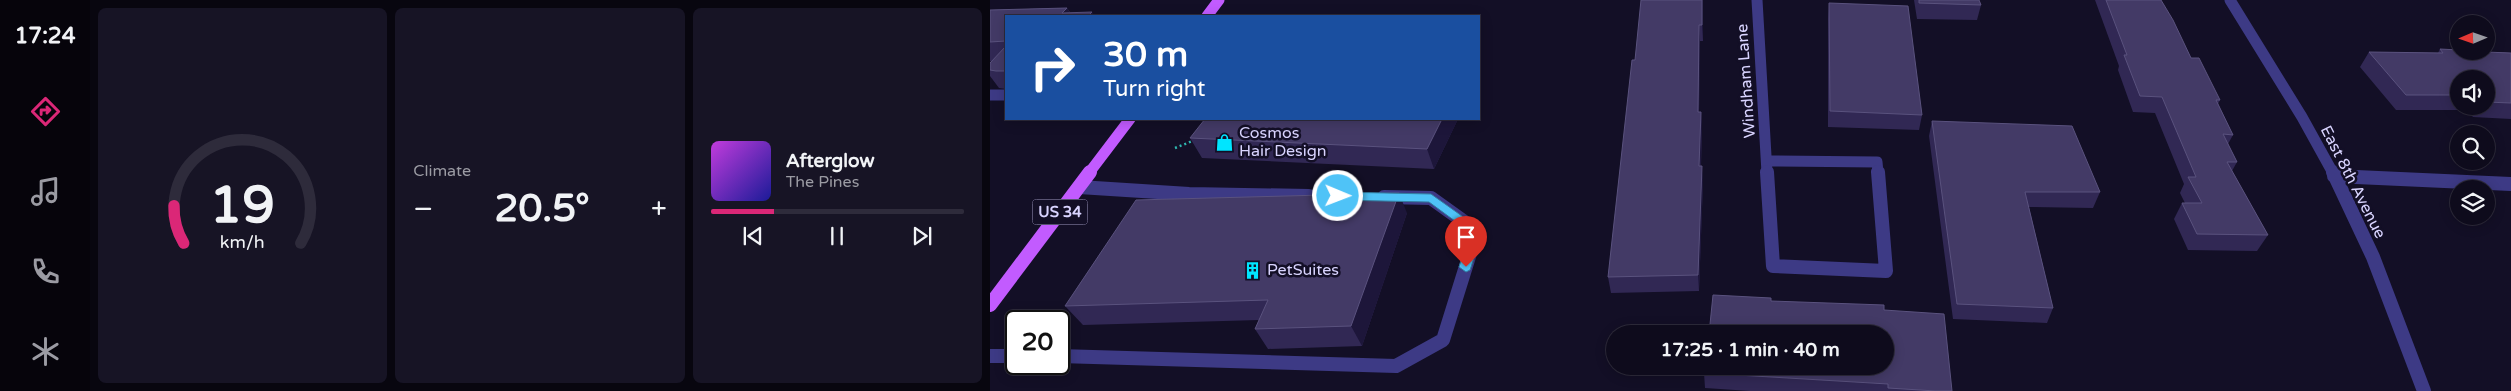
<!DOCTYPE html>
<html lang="en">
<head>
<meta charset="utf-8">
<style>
	body { margin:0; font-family:"Varela Round",sans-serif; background:#171425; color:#f1f3f6; height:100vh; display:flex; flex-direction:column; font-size:19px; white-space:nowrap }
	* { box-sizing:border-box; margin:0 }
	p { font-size:16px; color:#9b9ba3 }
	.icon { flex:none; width:28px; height:28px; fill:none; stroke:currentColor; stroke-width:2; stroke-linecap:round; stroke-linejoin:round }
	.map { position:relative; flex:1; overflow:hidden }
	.panel { display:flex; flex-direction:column; gap:8px; padding:8px; background:#08060f; width:900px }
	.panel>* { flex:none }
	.banner { position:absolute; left:15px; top:15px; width:475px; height:105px; border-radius:0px; box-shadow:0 2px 12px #0003,0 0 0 1px #2e2b3b; background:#1a4fa0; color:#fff; overflow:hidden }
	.needle { width:32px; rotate:268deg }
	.tools { position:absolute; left:1460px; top:15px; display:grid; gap:10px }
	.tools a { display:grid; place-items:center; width:45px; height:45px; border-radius:50%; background:#0e0b1c; box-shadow:0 2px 12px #0003,0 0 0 1px #2e2b3b; font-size:25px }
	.speed { position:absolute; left:15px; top:310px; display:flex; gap:10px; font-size:25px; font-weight:700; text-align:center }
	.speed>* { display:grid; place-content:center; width:65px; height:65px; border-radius:50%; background:#0e0b1c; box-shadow:0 2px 12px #0003,0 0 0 1px #2e2b3b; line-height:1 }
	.speed .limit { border:2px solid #111; border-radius:8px; background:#fff; color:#111 }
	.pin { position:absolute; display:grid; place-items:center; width:42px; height:42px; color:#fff; margin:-51px -21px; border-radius:50% 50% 50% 0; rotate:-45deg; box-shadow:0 0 5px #0007 }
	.pin .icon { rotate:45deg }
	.me { position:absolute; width:55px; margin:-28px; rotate:91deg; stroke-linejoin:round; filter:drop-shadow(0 0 4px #0008) }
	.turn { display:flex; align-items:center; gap:18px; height:105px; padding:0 15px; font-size:22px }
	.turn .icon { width:65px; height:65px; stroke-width:2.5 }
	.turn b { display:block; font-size:35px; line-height:42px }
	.big { font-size:38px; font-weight:700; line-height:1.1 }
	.panel .widget { flex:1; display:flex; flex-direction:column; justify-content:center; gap:8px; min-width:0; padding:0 18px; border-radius:8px; background:#171425 }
	.panel .dial { align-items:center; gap:0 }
	.dial svg { height:130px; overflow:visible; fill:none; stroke:#2e2b3b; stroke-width:7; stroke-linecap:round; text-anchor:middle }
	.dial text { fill:#f1f3f6; stroke:none }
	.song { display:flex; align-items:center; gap:15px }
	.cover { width:60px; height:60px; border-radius:8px; background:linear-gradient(135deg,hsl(290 70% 55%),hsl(240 70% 35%)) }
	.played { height:5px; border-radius:2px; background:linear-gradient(90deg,#db2777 25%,#2e2b3b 25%) }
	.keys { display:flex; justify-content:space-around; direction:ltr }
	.heat { display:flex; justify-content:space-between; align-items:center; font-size:28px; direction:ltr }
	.panel .tiles { flex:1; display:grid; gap:8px; grid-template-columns:repeat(3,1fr) }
	.trip { position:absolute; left:616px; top:325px; width:288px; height:50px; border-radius:25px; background:#0e0b1c; box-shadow:0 2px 12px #0003,0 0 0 1px #2e2b3b; font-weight:700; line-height:50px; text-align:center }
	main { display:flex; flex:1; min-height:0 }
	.tab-bar { display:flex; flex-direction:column; width:90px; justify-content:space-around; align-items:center; background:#06040b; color:#9b9ba3 }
	.tab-bar .icon { width:35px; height:35px }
	.tab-bar .active { color:#db2777 }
	.tab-bar b { font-size:22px; color:#f1f3f6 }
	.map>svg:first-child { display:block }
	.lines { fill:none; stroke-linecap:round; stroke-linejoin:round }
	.path { stroke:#2fb8b0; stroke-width:2.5; stroke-dasharray:2 3; stroke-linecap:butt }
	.minor-far1 { stroke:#3d3a85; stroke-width:11 }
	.minor { stroke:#3d3a85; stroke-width:14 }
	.major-far1 { stroke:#c25bff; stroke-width:11 }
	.major { stroke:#c25bff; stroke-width:14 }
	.wall { fill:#312854; fill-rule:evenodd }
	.shaded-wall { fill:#1d163a }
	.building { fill:#433a66; stroke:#5a527e }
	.route { fill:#4fc3f7; stroke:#337fa1 }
	.labels { text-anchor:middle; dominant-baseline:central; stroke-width:5; stroke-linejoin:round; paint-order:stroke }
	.shield { fill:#130f26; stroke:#9e99be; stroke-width:1 }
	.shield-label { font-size:15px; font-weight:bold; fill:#d9d4ff }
	.street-label { font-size:16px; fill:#d9d4ff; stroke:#130f26 }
	.poi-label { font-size:16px; fill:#d9d4ff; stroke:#130f26; text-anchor:start }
</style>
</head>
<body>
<main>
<nav class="tab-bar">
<b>17:24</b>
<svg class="icon active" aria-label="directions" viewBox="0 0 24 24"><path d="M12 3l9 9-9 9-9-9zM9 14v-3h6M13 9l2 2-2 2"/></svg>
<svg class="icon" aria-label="music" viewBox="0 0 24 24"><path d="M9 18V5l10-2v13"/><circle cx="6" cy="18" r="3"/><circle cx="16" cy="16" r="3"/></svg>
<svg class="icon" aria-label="phone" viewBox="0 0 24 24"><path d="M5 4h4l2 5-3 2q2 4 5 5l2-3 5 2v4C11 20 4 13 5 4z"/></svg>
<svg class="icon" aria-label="climate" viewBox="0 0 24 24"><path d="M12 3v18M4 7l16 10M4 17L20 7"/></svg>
</nav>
<section class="panel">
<div class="tiles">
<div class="widget dial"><svg viewBox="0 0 100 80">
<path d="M14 69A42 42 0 1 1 86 69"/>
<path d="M14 69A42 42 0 0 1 8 46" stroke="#db2777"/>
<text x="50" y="56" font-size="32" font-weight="700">19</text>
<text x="50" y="72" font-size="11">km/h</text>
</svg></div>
<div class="widget"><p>Climate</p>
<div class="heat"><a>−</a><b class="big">20.5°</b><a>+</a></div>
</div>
<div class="widget">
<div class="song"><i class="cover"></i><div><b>Afterglow</b><p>The Pines</p></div></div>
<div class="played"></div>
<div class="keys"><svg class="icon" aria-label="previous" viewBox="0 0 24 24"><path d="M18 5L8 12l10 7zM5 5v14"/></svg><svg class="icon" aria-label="pause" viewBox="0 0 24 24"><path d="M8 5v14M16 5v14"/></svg><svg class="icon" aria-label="next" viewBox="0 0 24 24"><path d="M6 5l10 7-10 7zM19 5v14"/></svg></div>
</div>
</div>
</section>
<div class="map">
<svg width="1521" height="391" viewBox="0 0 1521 391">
	<rect width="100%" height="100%" fill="#130f26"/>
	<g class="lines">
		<!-- path -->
		<path class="path" d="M185,148L205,140"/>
		<!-- minor-far1 -->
		<path class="minor-far1" d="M767,0L777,173
			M1240,0L1312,117L1343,173
			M0,95H16
			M778,161L887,162L888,173"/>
		<!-- minor -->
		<path class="minor" d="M777,172L783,266L896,271L888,172
			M1343,172L1383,257L1434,391
			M1344,176L1521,184
			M89,187L199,194L319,196
			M0,356H26
			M69,356L406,366L453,340L487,231L441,198L394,197"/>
		<!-- major-far1 -->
		<path class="major-far1" d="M217,16L229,0
			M99,173L140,119"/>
		<!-- major -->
		<path class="major" d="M0,305L100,172"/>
	</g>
	<!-- wall -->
	<path class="wall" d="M713,0V41H710L709,112H711L712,128L711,166L713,182L709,291L621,293L618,277L645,60Z
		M924,0H989L991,5L987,20L927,19Z
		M1105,0H1171L1201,58L1230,100L1228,104L1243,135L1238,144L1247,162L1242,171L1278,235L1267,251L1198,250L1184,219L1192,203H1195L1190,193L1194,184L1165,113L1143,112L1128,70L1129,66Z
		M839,3L932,115L929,130L838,127V18Z
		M77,8L80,12L16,16V89L9,88L0,76V63L1,61H0V10Z
		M1450,49L1521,53V119L1483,117L1477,110H1406L1370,67L1379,52L1448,53ZM1469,79H1496V106H1469Z
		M468,119L444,169L212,158L200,138Z
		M942,121L1110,192L1103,208L1039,207L1063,308L1057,323L963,319L939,136Z
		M417,213L372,346L278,349L265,329L269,320L93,325L75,306Z
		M894,310L962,391H760L715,388L714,373Z"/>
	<!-- shaded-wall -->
	<path class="shaded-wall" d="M712,0H713V41L712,25Z
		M77,8L82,16L72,13Z
		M102,12L105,16H98Z
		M709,25L710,41L709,128L708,112Z
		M711,112L712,128L710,182L709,166Z
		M452,119H468L444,169L437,149Z
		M712,166L713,182L709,291L708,275Z
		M409,193L417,213L372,346L361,326Z"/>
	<!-- building -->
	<path class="building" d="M651,0H712V25H709L708,112H711L709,166H712L708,275L618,277L642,60H645Z
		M929,0H989L991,5L929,3Z
		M1116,0H1171L1183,20L1201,58H1209L1230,100H1226L1243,135L1233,134L1247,162H1237L1278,235L1207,234L1192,203H1212L1198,177H1206L1172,97L1150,96L1134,55H1137Z
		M839,3L918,6L932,115L840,111Z
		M77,8L72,13L102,12L98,16H16V41L0,42V10Z
		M16,46V71H6L0,70V63Z
		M1450,49L1469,50V51L1521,53V103L1496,102V79H1469V95H1416L1379,52L1453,53Z
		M215,119H452L437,149L200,138Z
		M942,121L1082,126L1110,192H1035L1063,308L967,304Z
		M409,193L361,326L265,329L278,300L75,306L146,200Z
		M723,295L781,298V301L894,305V310L954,314L962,391H946L898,388V384L714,373L715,366H895V334H719Z"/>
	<!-- route -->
	<path class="route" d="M348,192L441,194L493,231L480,270L476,272L469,267L480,232L439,202L348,200L342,196Z"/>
	<!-- icons -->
	<defs>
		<symbol id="shop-bare" viewBox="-9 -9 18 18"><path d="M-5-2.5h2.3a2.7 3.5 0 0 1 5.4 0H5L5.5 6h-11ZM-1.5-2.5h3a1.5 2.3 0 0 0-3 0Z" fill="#00e5ff" stroke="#130f26" stroke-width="2.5" paint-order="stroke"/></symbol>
		<symbol id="building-bare" viewBox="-9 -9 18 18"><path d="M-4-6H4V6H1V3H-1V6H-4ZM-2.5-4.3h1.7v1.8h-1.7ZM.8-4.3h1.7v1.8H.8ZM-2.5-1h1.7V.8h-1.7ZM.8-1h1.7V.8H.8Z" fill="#00e5ff" stroke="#130f26" stroke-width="2.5" paint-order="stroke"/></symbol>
	</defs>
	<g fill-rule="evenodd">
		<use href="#shop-bare" x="222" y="130" width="25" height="25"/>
		<use href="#building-bare" x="250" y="258" width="25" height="25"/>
	</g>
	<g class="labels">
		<!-- shield labels -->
		<rect class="shield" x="42.5" y="199.5" width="55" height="25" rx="4"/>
		<g class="shield-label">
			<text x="70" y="212">US 34</text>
		</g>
		<!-- street labels -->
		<g class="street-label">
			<text transform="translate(756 81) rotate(-94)">Windham Lane</text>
			<text transform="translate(1363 182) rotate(63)">East 8th Avenue</text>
		</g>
		<!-- poi labels -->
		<g class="poi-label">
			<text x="249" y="133">Cosmos<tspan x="249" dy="18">Hair Design</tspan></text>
			<text x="277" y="270">PetSuites</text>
		</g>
	</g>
</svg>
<div class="tools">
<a><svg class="needle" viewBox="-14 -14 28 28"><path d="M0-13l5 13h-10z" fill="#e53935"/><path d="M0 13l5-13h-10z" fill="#9b9ba3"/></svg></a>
<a><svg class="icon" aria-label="sound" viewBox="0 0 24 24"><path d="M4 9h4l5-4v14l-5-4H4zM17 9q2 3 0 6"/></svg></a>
<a><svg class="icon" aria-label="search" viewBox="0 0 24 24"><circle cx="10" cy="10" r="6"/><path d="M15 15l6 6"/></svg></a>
<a><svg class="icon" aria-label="layers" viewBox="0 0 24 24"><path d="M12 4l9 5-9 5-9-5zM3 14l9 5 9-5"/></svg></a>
</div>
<div class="speed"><div class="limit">20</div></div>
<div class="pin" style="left:476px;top:267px;background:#d93025"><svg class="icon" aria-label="arrive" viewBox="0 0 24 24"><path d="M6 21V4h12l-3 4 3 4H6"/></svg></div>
<svg class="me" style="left:348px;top:196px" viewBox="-20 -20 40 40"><circle r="17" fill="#4fc3f7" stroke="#fff" stroke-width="3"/><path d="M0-11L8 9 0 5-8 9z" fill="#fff"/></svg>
<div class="trip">17:25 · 1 min · 40 m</div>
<div class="banner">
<div class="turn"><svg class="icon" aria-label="right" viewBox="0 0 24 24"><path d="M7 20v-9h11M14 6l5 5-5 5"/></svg><div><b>30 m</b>Turn right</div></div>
</div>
</div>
</main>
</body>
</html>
